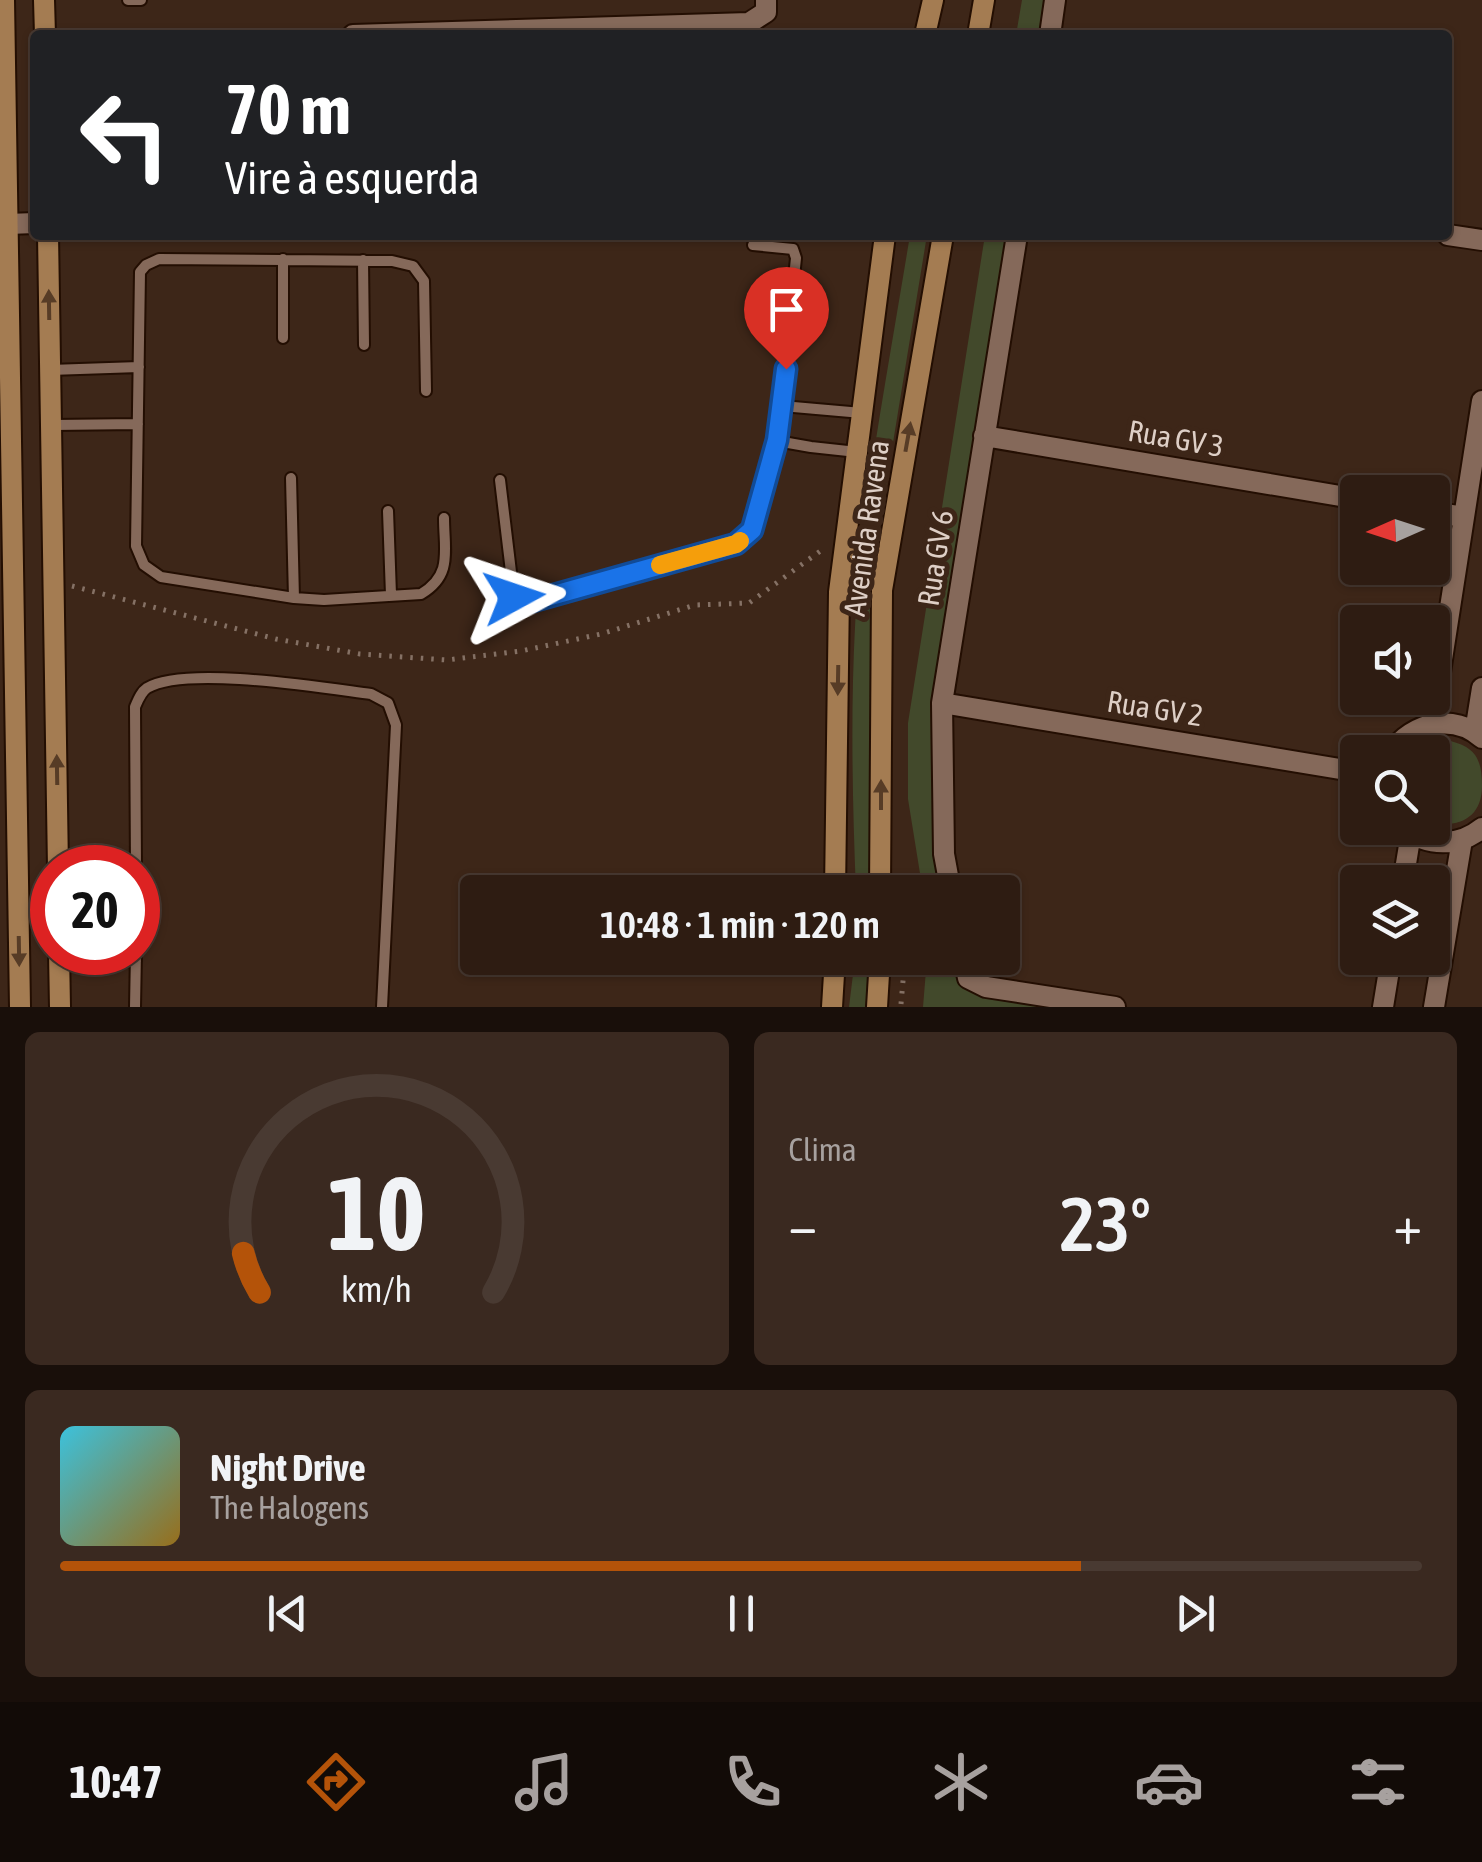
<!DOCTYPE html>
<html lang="pt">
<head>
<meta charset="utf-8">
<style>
	body { margin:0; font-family:"Asap Condensed",sans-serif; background:#3a2920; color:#f1f3f6; height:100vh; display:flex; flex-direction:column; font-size:38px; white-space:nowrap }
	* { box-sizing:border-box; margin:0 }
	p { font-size:32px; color:#a7a19f }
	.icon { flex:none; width:55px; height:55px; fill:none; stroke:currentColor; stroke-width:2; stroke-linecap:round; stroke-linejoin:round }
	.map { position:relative; height:1007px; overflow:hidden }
	.panel { display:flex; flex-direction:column; gap:25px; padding:25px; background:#190f0a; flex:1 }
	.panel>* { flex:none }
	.hud { position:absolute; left:30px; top:30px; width:1422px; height:210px; border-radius:10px; box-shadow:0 2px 8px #0004,0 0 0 2px #493a32; background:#202124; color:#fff; overflow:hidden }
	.needle { width:65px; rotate:267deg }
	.buttons { position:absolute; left:1340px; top:475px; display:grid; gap:20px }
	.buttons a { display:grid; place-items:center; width:110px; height:110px; border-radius:10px; background:#2e1c12; box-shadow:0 2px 8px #0004,0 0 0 2px #493a32; font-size:50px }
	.speed { position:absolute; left:30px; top:845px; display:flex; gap:20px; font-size:50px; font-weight:700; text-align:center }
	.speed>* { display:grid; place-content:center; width:130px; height:130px; border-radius:50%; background:#2e1c12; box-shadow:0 2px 8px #0004,0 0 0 2px #493a32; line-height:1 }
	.speed .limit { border:15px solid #d22; background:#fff; color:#111 }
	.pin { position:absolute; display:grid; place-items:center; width:85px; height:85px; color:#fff; margin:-102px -42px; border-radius:50% 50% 50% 0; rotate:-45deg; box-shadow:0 0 10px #0007 }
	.pin .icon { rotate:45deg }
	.me { position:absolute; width:110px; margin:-55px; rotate:85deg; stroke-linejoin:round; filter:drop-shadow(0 0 8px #0008) }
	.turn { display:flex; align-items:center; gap:35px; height:210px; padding:0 30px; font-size:45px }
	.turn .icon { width:130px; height:130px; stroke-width:2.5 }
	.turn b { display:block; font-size:70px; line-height:85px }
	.big { font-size:75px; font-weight:600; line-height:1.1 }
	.panel .tile { flex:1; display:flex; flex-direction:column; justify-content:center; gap:15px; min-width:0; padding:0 35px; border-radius:15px; background:#3a2920 }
	.panel .dial { align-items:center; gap:0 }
	.dial svg { height:260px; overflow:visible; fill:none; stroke:#493a32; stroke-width:7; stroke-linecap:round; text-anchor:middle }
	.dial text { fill:#f1f3f6; stroke:none }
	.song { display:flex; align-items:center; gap:30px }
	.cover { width:120px; height:120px; border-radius:15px; background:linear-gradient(135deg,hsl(190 70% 55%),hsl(40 70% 35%)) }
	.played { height:10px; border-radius:5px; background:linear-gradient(90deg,#b45309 75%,#493a32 75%) }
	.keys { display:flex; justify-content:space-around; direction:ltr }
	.heat { display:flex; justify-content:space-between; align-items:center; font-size:55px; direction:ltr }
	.panel .tiles { flex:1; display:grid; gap:25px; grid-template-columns:1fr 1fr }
	.tile:last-child { grid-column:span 2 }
	.trip { position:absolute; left:460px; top:875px; width:560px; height:100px; border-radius:10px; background:#2e1c12; box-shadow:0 2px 8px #0004,0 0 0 2px #493a32; font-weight:600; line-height:100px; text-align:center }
	.tabs { display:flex; height:160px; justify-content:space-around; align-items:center; background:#120b07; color:#a7a19f }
	.tabs .icon { width:70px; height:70px }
	.tabs .active { color:#b45309 }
	.tabs b { font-size:45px; color:#f1f3f6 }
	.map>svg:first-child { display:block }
	.green { fill:#42492b }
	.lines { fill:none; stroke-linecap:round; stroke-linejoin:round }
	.lane-casing { stroke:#230e02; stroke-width:14 }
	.street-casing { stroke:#230e02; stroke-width:24 }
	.secondary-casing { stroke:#230e02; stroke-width:24 }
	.path { stroke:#857165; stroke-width:5; stroke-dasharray:2.5 8; stroke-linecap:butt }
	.lane { stroke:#85695a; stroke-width:10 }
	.street { stroke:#85695a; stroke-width:20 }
	.secondary { stroke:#a47c52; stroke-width:20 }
	.oneway { fill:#573c26 }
	.route-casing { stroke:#114b97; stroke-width:25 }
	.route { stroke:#1a73e8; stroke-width:18 }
	.slow { stroke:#f59e0b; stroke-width:18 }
	.labels { text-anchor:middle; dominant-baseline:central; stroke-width:10; stroke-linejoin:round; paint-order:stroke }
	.street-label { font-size:30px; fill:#decfc6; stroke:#3d2618 }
</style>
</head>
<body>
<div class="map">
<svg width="1482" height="1007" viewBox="0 0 1482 1007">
	<rect width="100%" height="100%" fill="#3d2618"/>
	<!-- green -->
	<path class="green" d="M1022,0H1047L1041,35H1016Z
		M910,235H927L881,516L874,595L869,752L873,892H856C851,766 849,638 865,513C878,420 895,327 910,235Z
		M985,235H1008L931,702L935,856L940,892H923L908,799V723Z
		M1446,740C1475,746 1482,758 1482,786C1482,816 1461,828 1433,823L1432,752H1414L1434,741Z
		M855,958H872L865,1007H849Z
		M927,958H950L956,971L976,994L1052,1007H923Z"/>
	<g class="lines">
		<defs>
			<path id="lane" d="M128,0H141
				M283,259V338
				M363,260L364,345
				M50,370L139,367
				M426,391L424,281L413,266L392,261L159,259L146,265L140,272L136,546L144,565L161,577L294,598L324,600L421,594C453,575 444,551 444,518
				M782,406L862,413
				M53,425L138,424
				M777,441L811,447L857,452
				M291,478L294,598
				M500,480L514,597L522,604L736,544L752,530L777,441L796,258L793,249L753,245
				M388,511L391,595
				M136,868L135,707C138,700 141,692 147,688C185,665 324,688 371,694L388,703L396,725L382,1007
				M59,962L136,961
				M135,1007L136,952"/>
			<path id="street" d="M353,35L749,23L766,12V0
				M1050,35L1055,0
				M8,224L35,223
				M1448,235L1482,240
				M984,436L1358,499
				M1432,512L1464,517
				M942,703L1358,772
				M1432,724L1482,401
				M1475,732L1482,688
				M1392,752C1412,722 1454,713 1482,738
				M1404,828C1427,847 1459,847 1482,828
				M1403,882L1411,833
				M951,892L944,854L942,703L1017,235
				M964,958L968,978L986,987L1115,1007
				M1383,1007L1391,958
				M1434,1007L1462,840"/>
			<path id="secondary" d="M4,0L20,1007
				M44,0L45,35
				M925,35L933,0
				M978,35L984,0
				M48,235L58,868
				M835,892L839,592L885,235
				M880,892L882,590L943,235
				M59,952L60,1007
				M832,1007L835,958
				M877,1007L880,958"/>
		</defs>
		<!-- lane casing -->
		<use href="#lane" class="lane-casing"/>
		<!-- street casing -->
		<use href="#street" class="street-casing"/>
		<!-- secondary casing -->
		<use href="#secondary" class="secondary-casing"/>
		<!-- path -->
		<path class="path" d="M72,586L276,639L360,654L447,660L521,651L601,634L695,605L749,603L823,549
			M901,1004L905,958"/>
		<!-- lane -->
		<use href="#lane" class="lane"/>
		<!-- street -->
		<use href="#street" class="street"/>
		<!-- secondary -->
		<use href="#secondary" class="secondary"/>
	</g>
	<!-- one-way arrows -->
	<defs><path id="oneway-solid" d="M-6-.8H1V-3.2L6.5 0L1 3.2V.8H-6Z" transform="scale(2.5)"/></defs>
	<g class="oneway">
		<use href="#oneway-solid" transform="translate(49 305) rotate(-91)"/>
		<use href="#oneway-solid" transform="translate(908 437) rotate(-80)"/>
		<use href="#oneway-solid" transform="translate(838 680) rotate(91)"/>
		<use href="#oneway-solid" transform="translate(57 770) rotate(-91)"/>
		<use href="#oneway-solid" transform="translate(881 795) rotate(-90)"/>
		<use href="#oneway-solid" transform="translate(19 951) rotate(89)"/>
	</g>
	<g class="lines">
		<defs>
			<path id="route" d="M514,597L522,604L736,544L752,530L777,440L786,369"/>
		</defs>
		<!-- route casing -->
		<use href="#route" class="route-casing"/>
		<!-- route -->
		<use href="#route" class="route"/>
		<!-- slow -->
		<path class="slow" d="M660,565L736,544L740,541"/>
	</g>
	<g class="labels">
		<!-- street labels -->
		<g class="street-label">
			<text transform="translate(1176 438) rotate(10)">Rua GV 3</text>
			<text transform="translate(866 528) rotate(-82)">Avenida Ravena</text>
			<text transform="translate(935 558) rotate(-81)">Rua GV 6</text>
			<text transform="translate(1155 708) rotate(9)">Rua GV 2</text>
		</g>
	</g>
</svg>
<div class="buttons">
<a><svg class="needle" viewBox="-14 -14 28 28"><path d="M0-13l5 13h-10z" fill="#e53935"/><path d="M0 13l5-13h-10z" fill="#a7a19f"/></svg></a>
<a><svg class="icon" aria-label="sound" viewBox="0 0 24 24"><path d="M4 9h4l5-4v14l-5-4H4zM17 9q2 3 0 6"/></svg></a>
<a><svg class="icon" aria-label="search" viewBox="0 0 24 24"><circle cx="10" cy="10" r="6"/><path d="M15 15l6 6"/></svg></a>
<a><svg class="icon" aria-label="layers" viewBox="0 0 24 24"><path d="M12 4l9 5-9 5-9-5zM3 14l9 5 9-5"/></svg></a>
</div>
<div class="speed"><div class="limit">20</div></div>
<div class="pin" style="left:786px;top:369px;background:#d93025"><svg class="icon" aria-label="arrive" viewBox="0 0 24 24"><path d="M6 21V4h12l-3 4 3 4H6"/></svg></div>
<svg class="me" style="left:514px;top:597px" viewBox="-20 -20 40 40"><path d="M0-17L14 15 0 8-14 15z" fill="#1a73e8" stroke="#fff" stroke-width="4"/></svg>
<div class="trip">10:48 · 1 min · 120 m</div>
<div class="hud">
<div class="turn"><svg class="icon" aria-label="left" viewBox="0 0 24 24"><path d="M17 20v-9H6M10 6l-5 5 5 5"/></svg><div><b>70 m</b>Vire à esquerda</div></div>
</div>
</div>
<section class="panel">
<div class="tiles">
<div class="tile dial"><svg viewBox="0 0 100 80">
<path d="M14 69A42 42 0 1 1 86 69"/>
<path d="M14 69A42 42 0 0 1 9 57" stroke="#b45309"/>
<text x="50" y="56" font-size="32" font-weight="700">10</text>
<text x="50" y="72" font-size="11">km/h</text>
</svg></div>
<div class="tile"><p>Clima</p>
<div class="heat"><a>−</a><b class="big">23°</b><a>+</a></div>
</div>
<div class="tile">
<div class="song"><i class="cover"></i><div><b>Night Drive</b><p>The Halogens</p></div></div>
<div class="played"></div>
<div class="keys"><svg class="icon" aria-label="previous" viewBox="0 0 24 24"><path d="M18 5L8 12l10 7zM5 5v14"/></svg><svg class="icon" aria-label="pause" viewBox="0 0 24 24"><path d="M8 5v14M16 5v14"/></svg><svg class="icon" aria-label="next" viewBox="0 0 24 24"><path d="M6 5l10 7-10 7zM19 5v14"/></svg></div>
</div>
</div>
</section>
<nav class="tabs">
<b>10:47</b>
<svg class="icon active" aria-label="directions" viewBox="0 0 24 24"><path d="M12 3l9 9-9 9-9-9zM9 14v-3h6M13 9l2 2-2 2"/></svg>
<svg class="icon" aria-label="music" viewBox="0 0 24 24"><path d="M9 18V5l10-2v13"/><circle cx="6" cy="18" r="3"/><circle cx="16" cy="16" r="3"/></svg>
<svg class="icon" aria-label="phone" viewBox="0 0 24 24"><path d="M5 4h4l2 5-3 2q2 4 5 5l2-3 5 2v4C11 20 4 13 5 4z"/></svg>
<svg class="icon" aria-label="climate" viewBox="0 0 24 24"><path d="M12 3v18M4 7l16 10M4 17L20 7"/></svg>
<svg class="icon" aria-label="car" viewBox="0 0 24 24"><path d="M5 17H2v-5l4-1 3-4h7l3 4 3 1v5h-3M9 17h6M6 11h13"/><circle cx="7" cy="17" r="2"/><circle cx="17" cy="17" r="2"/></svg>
<svg class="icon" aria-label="filters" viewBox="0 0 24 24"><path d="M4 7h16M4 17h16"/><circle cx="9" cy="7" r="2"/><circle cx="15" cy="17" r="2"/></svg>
</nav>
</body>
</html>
